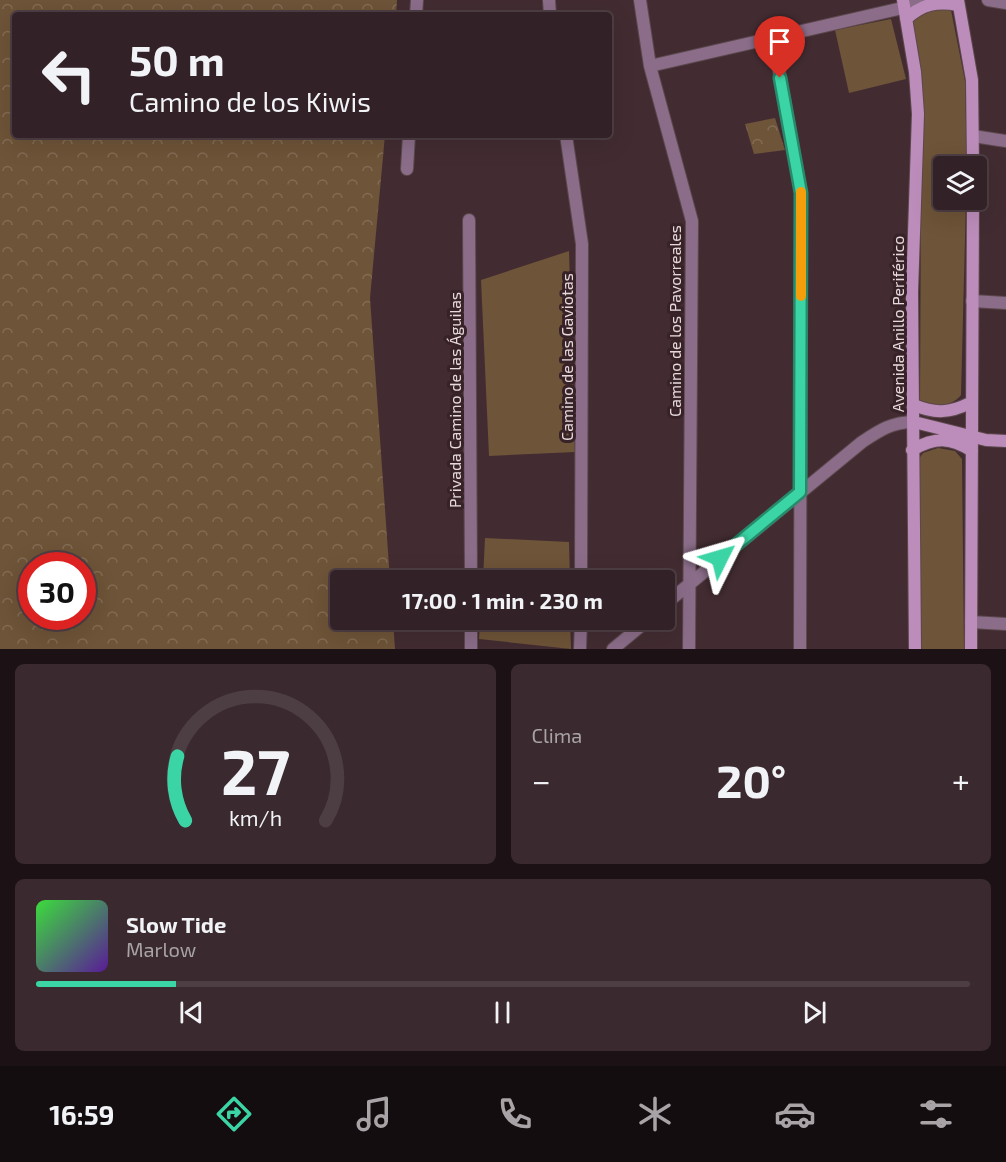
<!DOCTYPE html>
<html lang="es">
<head>
<meta charset="utf-8">
<style>
	body { margin:0; font-family:"Exo 2",sans-serif; background:#3a292e; color:#f1f3f6; height:100vh; display:flex; flex-direction:column; font-size:22px; white-space:nowrap }
	* { box-sizing:border-box; margin:0 }
	p { font-size:20px; color:#a8a3a7 }
	.icon { flex:none; width:33px; height:33px; fill:none; stroke:currentColor; stroke-width:2; stroke-linecap:round; stroke-linejoin:round }
	.map { position:relative; height:649px; overflow:hidden }
	.side { display:flex; flex-direction:column; gap:15px; padding:15px; background:#1c1215; flex:1 }
	.side>* { flex:none }
	.top-card { position:absolute; left:12px; top:12px; width:600px; height:126px; border-radius:6px; box-shadow:0 6px 24px #0002,0 0 0 2px #4d3e43; background:#322126; color:#f1f3f6; overflow:hidden }
	.controls { position:absolute; left:933px; top:156px; display:grid; gap:12px }
	.controls a { display:grid; place-items:center; width:54px; height:54px; border-radius:6px; background:#322126; box-shadow:0 6px 24px #0002,0 0 0 2px #4d3e43; font-size:30px }
	.speed { position:absolute; left:18px; top:552px; display:flex; gap:12px; font-size:30px; font-weight:700; text-align:center }
	.speed>* { display:grid; place-content:center; width:78px; height:78px; border-radius:50%; background:#322126; box-shadow:0 6px 24px #0002,0 0 0 2px #4d3e43; line-height:1 }
	.speed .limit { border:9px solid #d22; background:#fff; color:#111 }
	.pin { position:absolute; display:grid; place-items:center; width:51px; height:51px; color:#fff; margin:-62px -26px; border-radius:50% 50% 50% 0; rotate:-45deg; box-shadow:0 0 6px #0007 }
	.pin .icon { rotate:45deg }
	.me { position:absolute; width:66px; margin:-33px; rotate:50deg; stroke-linejoin:round; filter:drop-shadow(0 0 4px #0008) }
	.turn { display:flex; align-items:center; gap:21px; height:126px; padding:0 18px; font-size:27px }
	.turn .icon { width:78px; height:78px; stroke-width:2.5 }
	.turn b { display:block; font-size:42px; line-height:51px }
	.big { font-size:45px; font-weight:700; line-height:1.1 }
	.side .card { flex:1; display:flex; flex-direction:column; justify-content:center; gap:9px; min-width:0; padding:0 21px; border-radius:9px; background:#3a292e }
	.side .dial { align-items:center; gap:0 }
	.dial svg { height:156px; overflow:visible; fill:none; stroke:#4d3e43; stroke-width:7; stroke-linecap:round; text-anchor:middle }
	.dial text { fill:#f1f3f6; stroke:none }
	.song { display:flex; align-items:center; gap:18px }
	.cover { width:72px; height:72px; border-radius:9px; background:linear-gradient(135deg,hsl(120 70% 55%),hsl(270 70% 35%)) }
	.played { height:6px; border-radius:3px; background:linear-gradient(90deg,#3bd4a4 15%,#4d3e43 15%) }
	.keys { display:flex; justify-content:space-around; direction:ltr }
	.heat { display:flex; justify-content:space-between; align-items:center; font-size:33px; direction:ltr }
	.side .tiles { flex:1; display:grid; gap:15px; grid-template-columns:1fr 1fr }
	.card:last-child { grid-column:span 2 }
	.trip { position:absolute; left:330px; top:570px; width:345px; height:60px; border-radius:6px; background:#322126; box-shadow:0 6px 24px #0002,0 0 0 2px #4d3e43; font-weight:700; line-height:60px; text-align:center }
	.tabs { display:flex; height:96px; justify-content:space-around; align-items:center; background:#140d0f; color:#a8a3a7 }
	.tabs .icon { width:42px; height:42px }
	.tabs .active { color:#3bd4a4 }
	.tabs b { font-size:27px; color:#f1f3f6 }
	.map>svg:first-child { display:block }
	.grass { fill:#6e5438 }
	.park { fill:url(#park-crowns); fill-rule:evenodd }
	.lines { fill:none; stroke-linecap:round; stroke-linejoin:round }
	.street-casing { stroke:#5c484d; stroke-width:14 }
	.secondary-casing { stroke:#5c484d; stroke-width:14 }
	.street { stroke:#8b6d89; stroke-width:12 }
	.secondary { stroke:#bc8dba; stroke-width:12 }
	.route-casing { stroke:#268a6b; stroke-width:15 }
	.route { stroke:#3bd4a4; stroke-width:10 }
	.slow { stroke:#f59e0b; stroke-width:10 }
	.labels { text-anchor:middle; dominant-baseline:central; stroke-width:6; stroke-linejoin:round; paint-order:stroke }
	.street-label { font-size:16px; fill:#e6d8db; stroke:#372228 }
</style>
</head>
<body>
<div class="map">
<svg width="1006" height="649" viewBox="0 0 1006 649">
	<defs>
		<pattern id="park-crowns" width="20" height="18" patternUnits="userSpaceOnUse" patternTransform="scale(1.5)"><rect width="20" height="18" fill="#6e5438"/><path d="M2 6a3 3 0 1 1 6 0M12 15a3 3 0 1 1 6 0" fill="none" stroke="#836c54"/></pattern>
	</defs>
	<rect width="100%" height="100%" fill="#422c32"/>
	<!-- grass -->
	<path class="grass" d="M907,0H949L965,81L967,166H944V200H966L961,395C952,407 932,408 920,400L921,183L924,123Z
		M891,19L906,79L849,93L835,30Z
		M569,251L575,452L489,456L481,280Z
		M938,448L955,451L962,459L964,649H920L918,460L923,453Z
		M485,538L569,542L570,580H483Z
		M480,620H570L571,649L479,639Z"/>
	<!-- park -->
	<path class="park" d="M0,0H397L396,15H15V135H385L370,298L390,580H340V620H393L395,649H0ZM32,566H82V616H32Z
		M775,118L785,150L754,154L745,124Z"/>
	<g class="lines">
		<defs>
			<path id="street" d="M549,0L550,15
				M640,0L650,66L692,221L689,649
				M988,0L1006,3
				M416,15L417,0
				M773,37L801,193L800,649
				M650,66L933,1
				M566,135L582,244L581,580
				M973,136L1006,141
				M407,169L409,135
				M469,220L471,580
				M972,301L1006,303
				M664,605L862,442C880,430 892,422 914,422
				M471,620V649
				M971,622L1006,624
				M580,649L581,620
				M613,649L648,620"/>
			<path id="secondary" d="M903,0L915,72L918,114L912,292L915,649
				M958,0L972,80L973,166
				M906,19C922,4 937,1 958,5
				M914,405C935,414 950,413 970,403
				M914,422L986,440L1006,441
				M912,450C935,437 950,437 972,451
				M971,649L973,200"/>
		</defs>
		<!-- street casing -->
		<use href="#street" class="street-casing"/>
		<!-- secondary casing -->
		<use href="#secondary" class="secondary-casing"/>
		<!-- street -->
		<use href="#street" class="street"/>
		<!-- secondary -->
		<use href="#secondary" class="secondary"/>
	</g>
	<g class="lines">
		<defs>
			<path id="route" d="M720,558L800,492L801,193L780,78"/>
		</defs>
		<!-- route casing -->
		<use href="#route" class="route-casing"/>
		<!-- route -->
		<use href="#route" class="route"/>
		<!-- slow -->
		<path class="slow" d="M801,296V192"/>
	</g>
	<g class="labels">
		<!-- street labels -->
		<g class="street-label">
			<text transform="translate(674 321) rotate(-90)">Camino de los Pavorreales</text>
			<text transform="translate(897 324) rotate(-90)">Avenida Anillo Periférico</text>
			<text transform="translate(566 357) rotate(-90)">Camino de las Gaviotas</text>
			<text transform="translate(454 400) rotate(-90)">Privada Camino de las Águilas</text>
		</g>
	</g>
</svg>
<div class="controls">
<a><svg class="icon" aria-label="layers" viewBox="0 0 24 24"><path d="M12 4l9 5-9 5-9-5zM3 14l9 5 9-5"/></svg></a>
</div>
<div class="speed"><div class="limit">30</div></div>
<div class="pin" style="left:780px;top:78px;background:#d93025"><svg class="icon" aria-label="arrive" viewBox="0 0 24 24"><path d="M6 21V4h12l-3 4 3 4H6"/></svg></div>
<svg class="me" style="left:720px;top:558px" viewBox="-20 -20 40 40"><path d="M0-17L14 15 0 8-14 15z" fill="#3bd4a4" stroke="#fff" stroke-width="4"/></svg>
<div class="trip">17:00 · 1 min · 230 m</div>
<div class="top-card">
<div class="turn"><svg class="icon" aria-label="left" viewBox="0 0 24 24"><path d="M17 20v-9H6M10 6l-5 5 5 5"/></svg><div><b>50 m</b>Camino de los Kiwis</div></div>
</div>
</div>
<section class="side">
<div class="tiles">
<div class="card dial"><svg viewBox="0 0 100 80">
<path d="M14 69A42 42 0 1 1 86 69"/>
<path d="M14 69A42 42 0 0 1 10 36" stroke="#3bd4a4"/>
<text x="50" y="56" font-size="32" font-weight="700">27</text>
<text x="50" y="72" font-size="11">km/h</text>
</svg></div>
<div class="card"><p>Clima</p>
<div class="heat"><a>−</a><b class="big">20°</b><a>+</a></div>
</div>
<div class="card">
<div class="song"><i class="cover"></i><div><b>Slow Tide</b><p>Marlow</p></div></div>
<div class="played"></div>
<div class="keys"><svg class="icon" aria-label="previous" viewBox="0 0 24 24"><path d="M18 5L8 12l10 7zM5 5v14"/></svg><svg class="icon" aria-label="pause" viewBox="0 0 24 24"><path d="M8 5v14M16 5v14"/></svg><svg class="icon" aria-label="next" viewBox="0 0 24 24"><path d="M6 5l10 7-10 7zM19 5v14"/></svg></div>
</div>
</div>
</section>
<nav class="tabs">
<b>16:59</b>
<svg class="icon active" aria-label="directions" viewBox="0 0 24 24"><path d="M12 3l9 9-9 9-9-9zM9 14v-3h6M13 9l2 2-2 2"/></svg>
<svg class="icon" aria-label="music" viewBox="0 0 24 24"><path d="M9 18V5l10-2v13"/><circle cx="6" cy="18" r="3"/><circle cx="16" cy="16" r="3"/></svg>
<svg class="icon" aria-label="phone" viewBox="0 0 24 24"><path d="M5 4h4l2 5-3 2q2 4 5 5l2-3 5 2v4C11 20 4 13 5 4z"/></svg>
<svg class="icon" aria-label="climate" viewBox="0 0 24 24"><path d="M12 3v18M4 7l16 10M4 17L20 7"/></svg>
<svg class="icon" aria-label="car" viewBox="0 0 24 24"><path d="M5 17H2v-5l4-1 3-4h7l3 4 3 1v5h-3M9 17h6M6 11h13"/><circle cx="7" cy="17" r="2"/><circle cx="17" cy="17" r="2"/></svg>
<svg class="icon" aria-label="filters" viewBox="0 0 24 24"><path d="M4 7h16M4 17h16"/><circle cx="9" cy="7" r="2"/><circle cx="15" cy="17" r="2"/></svg>
</nav>
</body>
</html>
